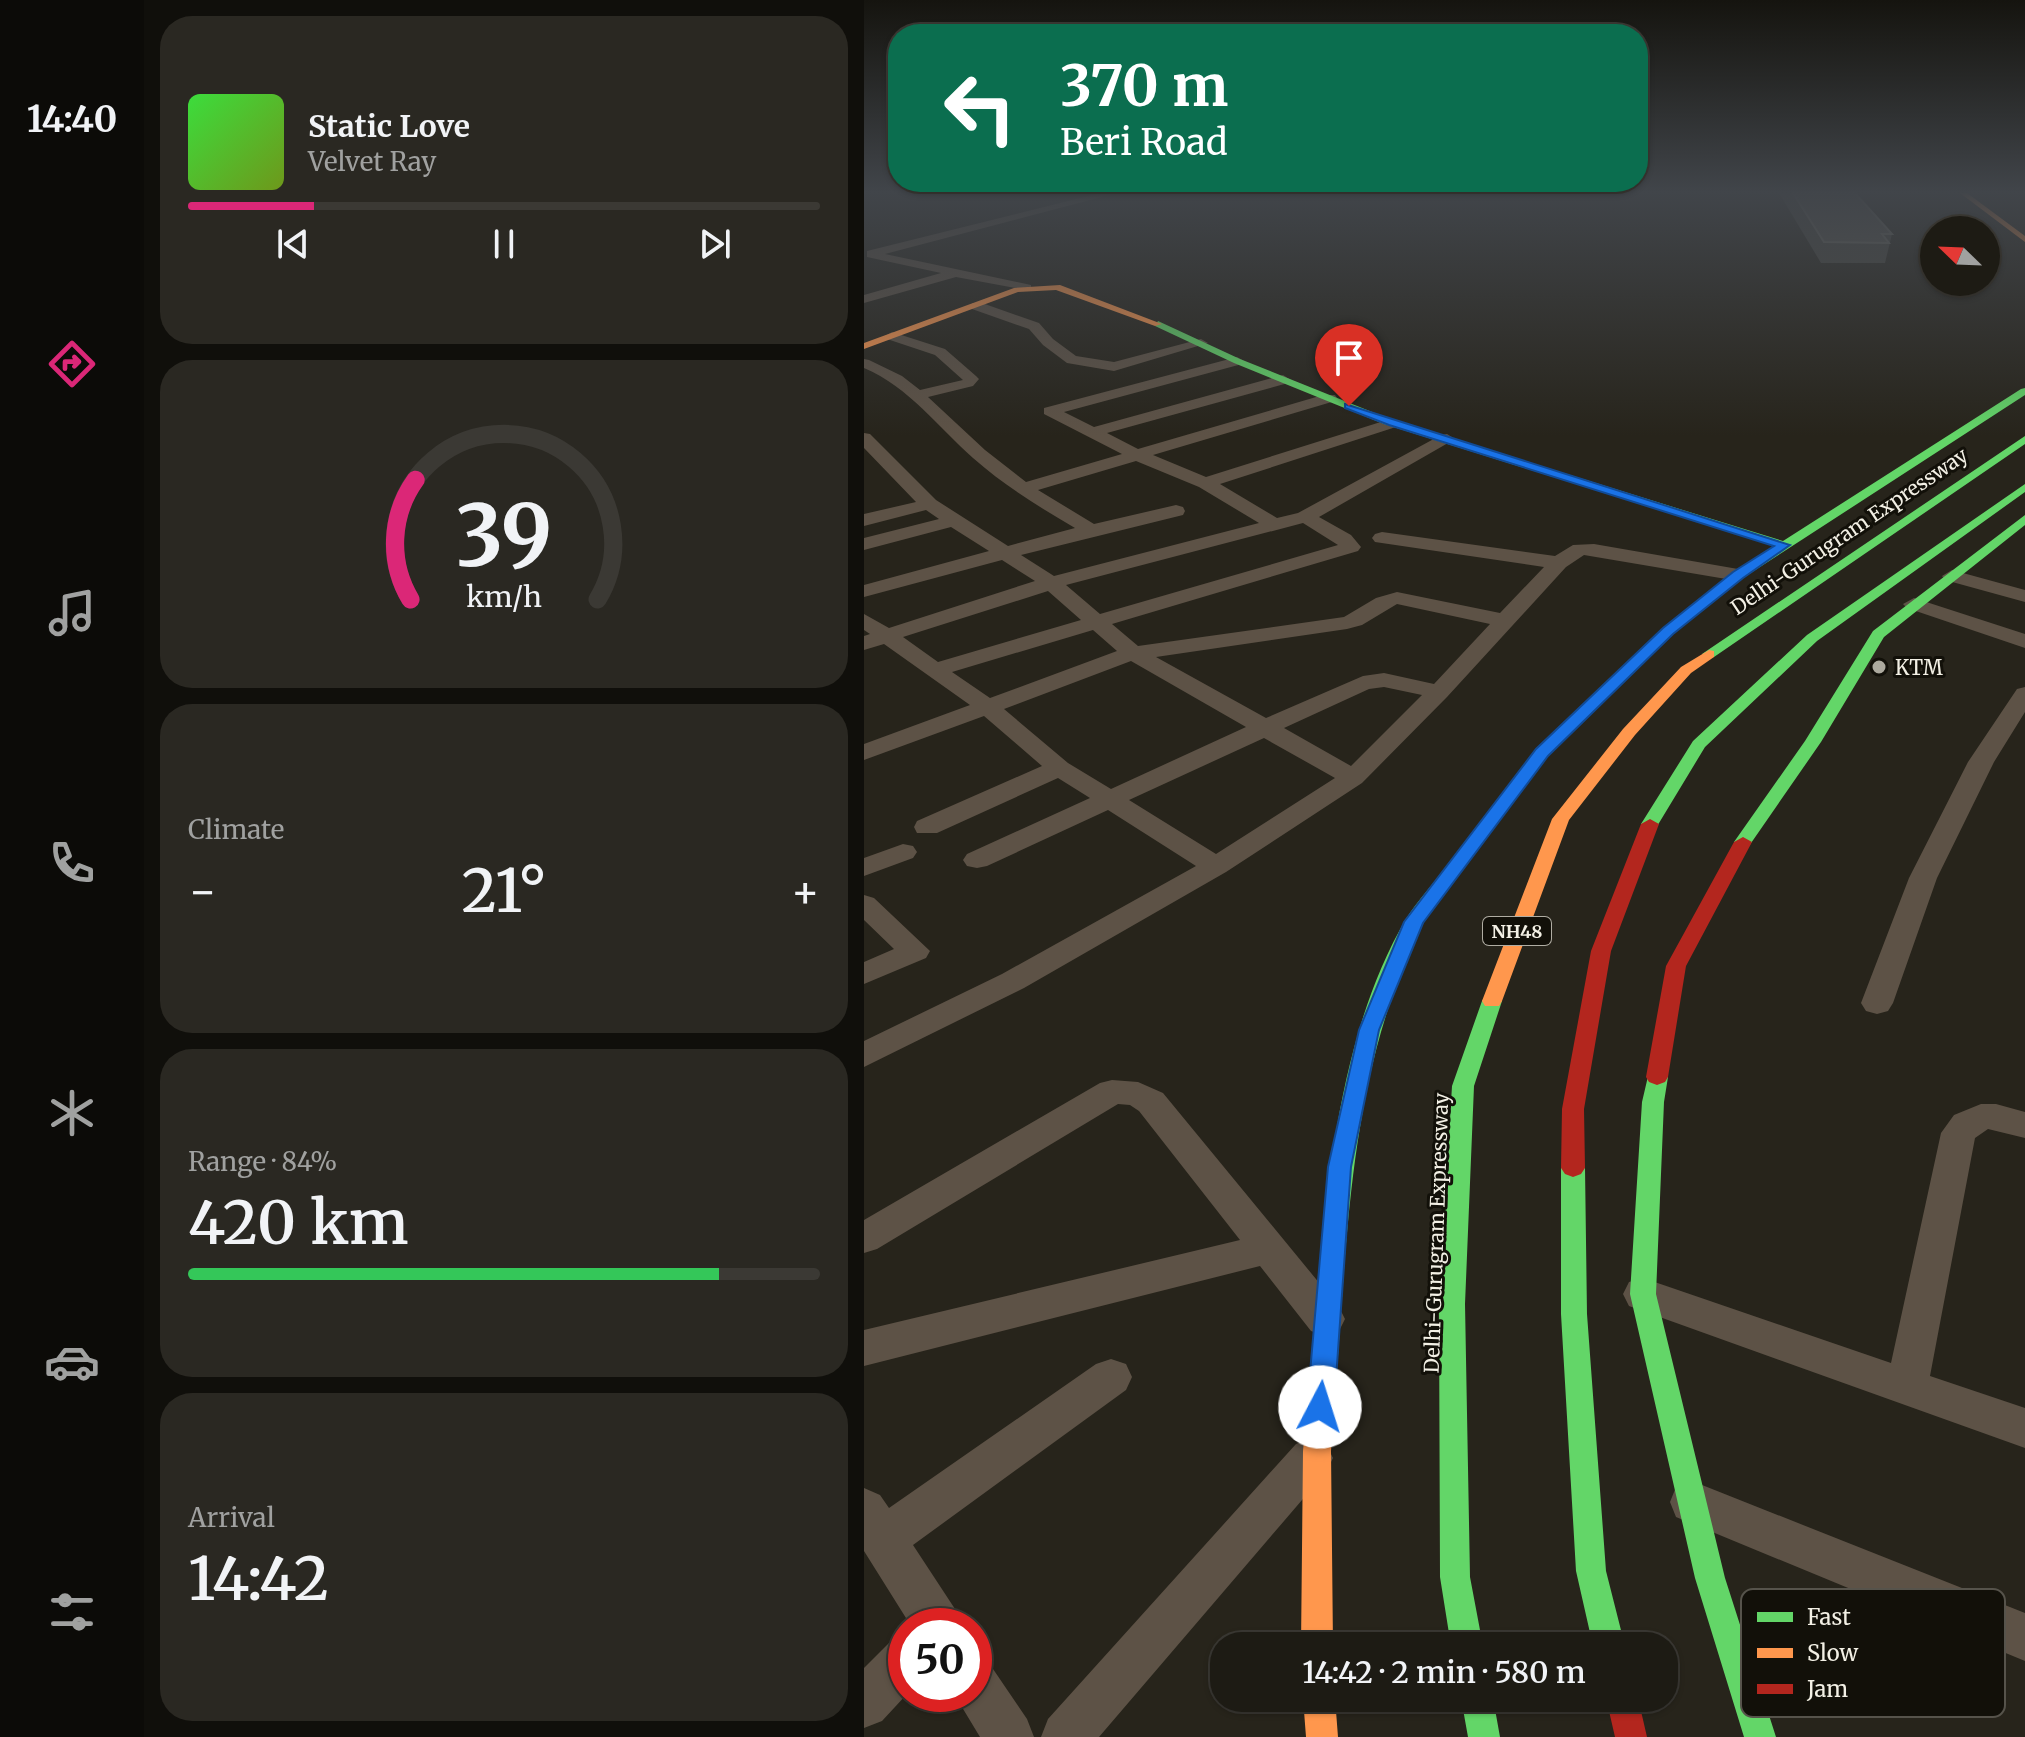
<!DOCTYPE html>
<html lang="en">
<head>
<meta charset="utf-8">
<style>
	body { margin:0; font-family:Merriweather,serif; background:#2a2822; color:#f1f3f6; height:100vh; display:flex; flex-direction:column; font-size:30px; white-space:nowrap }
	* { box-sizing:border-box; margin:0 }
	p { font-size:26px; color:#a0a1a0 }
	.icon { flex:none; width:44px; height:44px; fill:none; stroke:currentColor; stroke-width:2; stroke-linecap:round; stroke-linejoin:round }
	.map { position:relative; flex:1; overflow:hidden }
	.side { display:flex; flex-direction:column; gap:16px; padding:16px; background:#100f0b; width:720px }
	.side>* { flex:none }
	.top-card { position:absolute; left:24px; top:24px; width:760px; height:168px; border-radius:32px; box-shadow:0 2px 6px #0004,0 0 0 2px #3b3934; background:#0b6e4f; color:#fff; overflow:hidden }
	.needle { width:52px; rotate:293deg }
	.fabs { position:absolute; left:1056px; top:216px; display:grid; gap:16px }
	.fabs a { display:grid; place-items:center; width:80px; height:80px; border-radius:50%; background:#1d1b14; box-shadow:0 2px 6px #0004,0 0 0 2px #3b3934; font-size:40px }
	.speed { position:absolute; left:24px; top:1608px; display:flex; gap:16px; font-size:40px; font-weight:700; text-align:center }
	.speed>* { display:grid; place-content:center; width:104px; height:104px; border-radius:50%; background:#1d1b14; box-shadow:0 2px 6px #0004,0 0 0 2px #3b3934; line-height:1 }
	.speed .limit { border:12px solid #d22; background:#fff; color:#111 }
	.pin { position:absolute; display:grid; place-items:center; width:68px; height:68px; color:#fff; margin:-82px -34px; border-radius:50% 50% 50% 0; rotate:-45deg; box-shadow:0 0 8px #0007 }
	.pin .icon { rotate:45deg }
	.me { position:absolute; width:88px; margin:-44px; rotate:5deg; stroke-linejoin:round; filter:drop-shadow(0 0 6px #0008) }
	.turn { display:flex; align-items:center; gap:28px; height:168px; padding:0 40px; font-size:36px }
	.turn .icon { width:104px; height:104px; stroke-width:2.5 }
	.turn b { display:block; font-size:56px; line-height:68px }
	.big { font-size:60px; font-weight:600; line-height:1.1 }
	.side .widget { flex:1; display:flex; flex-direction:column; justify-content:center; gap:12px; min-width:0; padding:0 28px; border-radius:32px; background:#2a2822 }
	.side .dial { align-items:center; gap:0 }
	.dial svg { height:208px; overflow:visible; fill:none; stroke:#3b3934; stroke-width:7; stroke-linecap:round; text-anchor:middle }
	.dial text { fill:#f1f3f6; stroke:none }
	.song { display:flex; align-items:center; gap:24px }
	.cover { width:96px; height:96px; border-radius:12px; background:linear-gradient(135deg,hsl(120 70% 55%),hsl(80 70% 35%)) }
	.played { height:8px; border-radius:4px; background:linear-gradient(90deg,#db2777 20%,#3b3934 20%) }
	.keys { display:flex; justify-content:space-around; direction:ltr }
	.heat { display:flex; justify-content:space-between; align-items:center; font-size:44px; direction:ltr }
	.charge { height:12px; border-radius:6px; background:linear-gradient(90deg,#34c759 84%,#3b3934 0) }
	.trip { position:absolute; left:346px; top:1632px; width:468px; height:80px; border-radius:32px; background:#1d1b14; box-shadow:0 2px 6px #0004,0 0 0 2px #3b3934; font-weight:600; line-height:80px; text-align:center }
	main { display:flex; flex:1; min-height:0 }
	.menu { display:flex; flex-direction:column; width:144px; justify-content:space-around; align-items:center; background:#0c0b08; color:#a0a1a0 }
	.menu .icon { width:56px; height:56px }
	.menu .selected { color:#db2777 }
	.menu b { font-size:36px; color:#f1f3f6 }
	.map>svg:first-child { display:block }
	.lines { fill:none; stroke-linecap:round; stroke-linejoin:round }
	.street { fill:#5d5246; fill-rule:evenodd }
	.fast { fill:#63d668; fill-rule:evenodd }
	.slow { fill:#ff974d; fill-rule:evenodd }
	.jam { fill:#b3261e; fill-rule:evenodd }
	.wall { fill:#4b4a43 }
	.building { fill:#5d5b55; stroke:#74736b; stroke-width:2 }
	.route { fill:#1a73e8; stroke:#114b97; stroke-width:2 }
	.poi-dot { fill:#aca99e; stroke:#121009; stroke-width:3 }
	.labels { text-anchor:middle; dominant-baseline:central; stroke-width:6; stroke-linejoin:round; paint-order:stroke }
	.shield { fill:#121009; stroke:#b0ada3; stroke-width:2 }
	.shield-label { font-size:18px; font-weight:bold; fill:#f3f0e5 }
	.street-label { font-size:20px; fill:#f3f0e5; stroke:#121009 }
	.poi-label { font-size:20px; fill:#f3f0e5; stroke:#121009; text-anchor:start }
	.key { fill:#121009; stroke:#56534b; stroke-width:2 }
	.key-label { font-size:22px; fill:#f3f0e5 }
</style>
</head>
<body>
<main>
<nav class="menu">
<b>14:40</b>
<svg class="icon selected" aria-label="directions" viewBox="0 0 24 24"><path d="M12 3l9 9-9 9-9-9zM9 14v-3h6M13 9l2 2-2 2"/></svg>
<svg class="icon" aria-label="music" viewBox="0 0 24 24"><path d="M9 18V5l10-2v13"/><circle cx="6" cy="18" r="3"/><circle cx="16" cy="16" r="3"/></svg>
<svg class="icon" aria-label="phone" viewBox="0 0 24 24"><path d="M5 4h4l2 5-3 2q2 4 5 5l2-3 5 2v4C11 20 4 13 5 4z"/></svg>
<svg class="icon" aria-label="climate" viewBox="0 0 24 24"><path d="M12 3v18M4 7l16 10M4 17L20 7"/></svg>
<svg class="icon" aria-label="car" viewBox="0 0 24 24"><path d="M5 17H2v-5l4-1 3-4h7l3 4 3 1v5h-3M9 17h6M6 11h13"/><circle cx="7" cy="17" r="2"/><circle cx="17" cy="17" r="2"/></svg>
<svg class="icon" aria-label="filters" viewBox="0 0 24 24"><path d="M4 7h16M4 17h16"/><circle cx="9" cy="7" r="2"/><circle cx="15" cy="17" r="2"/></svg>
</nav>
<section class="side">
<div class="widget">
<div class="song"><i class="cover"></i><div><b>Static Love</b><p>Velvet Ray</p></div></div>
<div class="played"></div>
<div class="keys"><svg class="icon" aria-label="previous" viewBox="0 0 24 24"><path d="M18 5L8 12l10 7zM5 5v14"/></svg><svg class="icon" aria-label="pause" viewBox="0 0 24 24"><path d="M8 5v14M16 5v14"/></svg><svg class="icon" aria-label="next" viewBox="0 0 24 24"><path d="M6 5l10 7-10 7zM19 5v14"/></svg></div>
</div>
<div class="widget dial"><svg viewBox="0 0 100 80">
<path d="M14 69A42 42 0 1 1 86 69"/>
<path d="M14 69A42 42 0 0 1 16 23" stroke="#db2777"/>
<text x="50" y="56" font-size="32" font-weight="700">39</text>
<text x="50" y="72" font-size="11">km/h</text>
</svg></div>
<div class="widget"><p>Climate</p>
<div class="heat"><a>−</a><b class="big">21°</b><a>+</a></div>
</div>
<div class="widget"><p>Range · 84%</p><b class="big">420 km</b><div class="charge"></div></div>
<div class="widget"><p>Arrival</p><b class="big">14:42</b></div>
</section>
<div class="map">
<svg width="1161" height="1737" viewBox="0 0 1161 1737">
	<rect width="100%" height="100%" fill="#27241b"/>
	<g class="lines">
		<!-- street -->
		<path class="street" d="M236,193H253L21,254L167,285V291L92,277L0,303V295L77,273L3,257V251Z
			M108,303H118L175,323L189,339L212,356L250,362L337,339L344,343L250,371L203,363L179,345L165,329L108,309Z
			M28,332L81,349L112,376L115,379L109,386L64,397L121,450L162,482L258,454L180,414V408L373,357L380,361L378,364L200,412L230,427L419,375L427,380L424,383L243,433L274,449L459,395H471L473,398L471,401L289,455L342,477L523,420H535V426L356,484L413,518L434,513L577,435L583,434L591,439L455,517L487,535L497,547L494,551L248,624L274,646L480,617L512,598L533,592L636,613L680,567L511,542L508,538L511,534L518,532L691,556L709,545L730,544L874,569L884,575L874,581L720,555L702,567L583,697L498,783L362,872L160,988L0,1067V1041L138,974L332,866L244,810L123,866L113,868L103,866L99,860L103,854L226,798L194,778L73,833H53L50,827L53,821L178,766L120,716L0,760V744L106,705L20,644L0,650V636L6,634L0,630V614L25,628L171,581L138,560L0,597V585L125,551L87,527L0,550V538L75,519L62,510L0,526V514L52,502L0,448V433L6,434L72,500L144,546L211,528C175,507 141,486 109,458C74,427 45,387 0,368V359L5,360L38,376L56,390L99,380L71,355L23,339L21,336ZM272,461L335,487L395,523L190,576L157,555L319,515L321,511L319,507L312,505L230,524L174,490ZM439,523L474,545L236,614L202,585ZM184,591L217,620L74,662L39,637ZM533,604L626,624L570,684L520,673L499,676L402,718L292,657L483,629L498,625ZM229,630L253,651L126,698L88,672ZM267,661L382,727L247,789L204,763L140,709ZM520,687L558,695L487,766L420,728L505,689ZM400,738L471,778L352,854L265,800Z
			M1088,570L1161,590V602L1081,580L1078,576Z
			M1050,598L1161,634V648L1043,608L1039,604Z
			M1161,687V712L1130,762L1073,878L1029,1003L1024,1011L1013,1014L1002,1011L997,1003L1045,878L1104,762L1153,689Z
			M39,844L49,846L53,852L49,858L0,876V858Z
			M0,895L10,898L66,951L62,958L0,984V962L30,949L0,920Z
			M248,1080L274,1082L299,1093L475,1307L481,1319L475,1331L461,1336L447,1331L396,1266L0,1366V1330L376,1240L275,1111L266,1105L254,1104L13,1249L0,1253V1220L236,1083Z
			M1117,1104H1132L1161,1112V1138L1124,1129L1111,1138L1066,1376L1161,1408V1448L765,1306L759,1294L765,1282L779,1278L1027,1363L1077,1133L1090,1115Z
			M247,1359L262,1364L268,1377L262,1390L49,1545L91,1609L98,1626H47L0,1551V1488L16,1495L25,1508L232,1364Z
			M447,1438L462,1444L469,1458L462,1472L235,1737H177L184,1719L432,1444Z
			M828,1481L1161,1613V1661L812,1517L806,1502L812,1487Z
			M42,1636L43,1694L18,1721L0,1728V1668L25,1643Z
			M110,1658L127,1666L163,1719L170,1737H116L90,1694H110Z"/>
		<!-- fast -->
		<path class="fast" d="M294,321L376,359L528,420L919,541L1157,389L1161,388V395L879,578L842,605L837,604V598L869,572L910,546L520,424L370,363L291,326Z
			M1161,436V444L850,657L845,658L838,654Z
			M1161,484V492L953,641L841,747L792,828H780L777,824L829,741L943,635Z
			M1161,515V525L1020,637L957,742L885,846H873L870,842L941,741L1009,631Z
			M589,865L598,870C585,888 569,904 559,924C491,1057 484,1210 474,1356L470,1364L461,1367L452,1364L448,1356C460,1216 469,1043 542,919C554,900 569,884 583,866Z
			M628,994L635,996L638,1001L610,1086L601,1304L606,1577L619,1646H587L576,1577L575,1304L588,1086L618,1001L621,996Z
			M793,1069L801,1072L804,1077L800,1102L792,1294L861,1578L912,1737H880L831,1578L766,1294L778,1102L785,1072Z
			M709,1159L717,1162L721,1168L723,1314L742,1571L761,1646H729L712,1571L697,1314V1168L701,1162Z
			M597,1698H629L636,1737H604Z"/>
		<!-- slow -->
		<path class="slow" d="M1096,193H1103L1161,236V242Z
			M196,285L298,324L291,326L192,290L154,292L0,349V343L150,288Z
			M842,597L847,598V604L809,634L684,755L595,874H583L580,870L583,866L672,749L799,628Z
			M845,650L850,651V657L827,673L771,735L705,820L638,1001L635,1006H621L618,1001L688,819L759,729L817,667Z
			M461,1345L470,1348L474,1356L467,1451L469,1646H437L439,1451L448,1356L452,1348Z
			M439,1698H471L474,1737H442Z"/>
		<!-- jam -->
		<path class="jam" d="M786,819L795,824L747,951L720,1109L721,1168L717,1174L709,1177L701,1174L697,1168L698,1109L727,951L777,824Z
			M879,837L888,842L822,966L804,1077L801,1082L793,1085L785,1082L782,1077L802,966L870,842Z
			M742,1698H774L783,1737H751Z"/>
	</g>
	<!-- wall -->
	<path class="wall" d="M915,193H991L1028,234L1021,263H957Z"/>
	<!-- building -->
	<path class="building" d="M929,193H991L1028,234H1018L1025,243L960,242Z"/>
	<!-- sky -->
	<linearGradient id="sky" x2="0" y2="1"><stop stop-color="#15140f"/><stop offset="0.44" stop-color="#41454a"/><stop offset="1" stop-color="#41454a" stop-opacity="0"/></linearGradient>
	<rect width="1161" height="436" fill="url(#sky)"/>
	<!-- route -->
	<path class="route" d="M481,404L926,545L879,578L809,634L684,756L559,923L515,1030L487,1167L470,1407L466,1416L456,1420L447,1416L443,1407L464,1167L495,1030L540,922L672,749L799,628L869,572L910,546L525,425L481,408Z"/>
	<!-- markers -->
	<circle class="poi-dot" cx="1015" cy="667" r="8"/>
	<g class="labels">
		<!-- shield labels -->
		<rect class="shield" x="619" y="917" width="68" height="28" rx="6"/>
		<g class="shield-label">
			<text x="653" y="931">NH48</text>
		</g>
		<!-- street labels -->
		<g class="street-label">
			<text transform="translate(985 531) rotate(-34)">Delhi-Gurugram Expressway</text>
			<text transform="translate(572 1233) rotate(-88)">Delhi-Gurugram Expressway</text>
		</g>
		<!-- poi labels -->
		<g class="poi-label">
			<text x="1031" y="667">KTM</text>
		</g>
	</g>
	<!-- legend -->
	<rect x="877" y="1589" width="264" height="128" rx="12" class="key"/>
	<rect x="893" y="1612" width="36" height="10" fill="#63d668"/>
	<rect x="893" y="1648" width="36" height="10" fill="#ff974d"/>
	<rect x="893" y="1684" width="36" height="10" fill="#b3261e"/>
	<g class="key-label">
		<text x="943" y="1625">Fast</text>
		<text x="943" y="1661">Slow</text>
		<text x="943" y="1697">Jam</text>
	</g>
</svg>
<div class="fabs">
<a><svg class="needle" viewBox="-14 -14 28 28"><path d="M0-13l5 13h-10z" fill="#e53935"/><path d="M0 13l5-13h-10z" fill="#a0a1a0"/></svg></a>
</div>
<div class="speed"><div class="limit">50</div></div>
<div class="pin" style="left:485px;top:406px;background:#d93025"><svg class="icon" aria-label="arrive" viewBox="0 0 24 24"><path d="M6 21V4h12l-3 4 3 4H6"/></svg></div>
<svg class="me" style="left:456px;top:1407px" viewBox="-20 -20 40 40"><circle r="19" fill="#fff"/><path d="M0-13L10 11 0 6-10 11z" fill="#1a73e8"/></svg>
<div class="trip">14:42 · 2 min · 580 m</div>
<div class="top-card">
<div class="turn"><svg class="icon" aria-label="left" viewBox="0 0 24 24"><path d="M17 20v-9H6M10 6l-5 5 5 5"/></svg><div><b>370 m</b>Beri Road</div></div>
</div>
</div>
</main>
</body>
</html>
